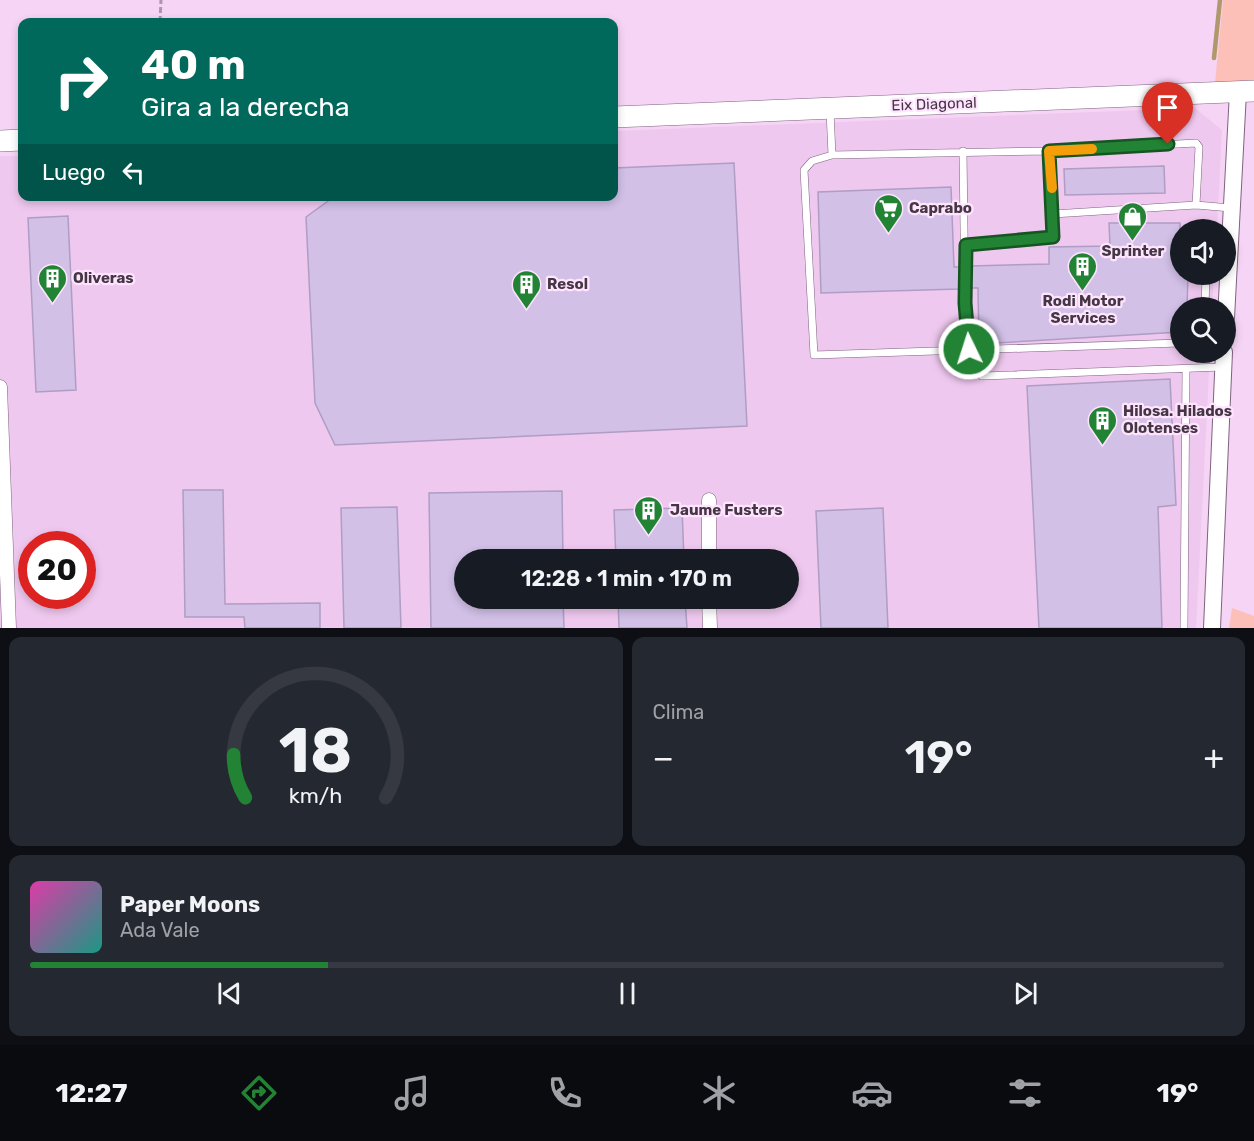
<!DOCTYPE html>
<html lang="es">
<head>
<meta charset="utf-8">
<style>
	body { margin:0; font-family:Rubik,sans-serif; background:#242831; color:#f1f3f6; height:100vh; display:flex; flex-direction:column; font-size:22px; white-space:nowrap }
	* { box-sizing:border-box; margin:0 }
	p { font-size:20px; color:#9ea1a6 }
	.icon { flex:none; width:33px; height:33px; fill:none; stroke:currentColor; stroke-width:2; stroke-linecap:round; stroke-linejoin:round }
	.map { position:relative; height:628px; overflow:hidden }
	.side { display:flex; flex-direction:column; gap:9px; padding:9px; background:#0d0f14; flex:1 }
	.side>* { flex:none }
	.top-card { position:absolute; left:18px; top:18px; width:600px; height:183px; border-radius:12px; box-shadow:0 3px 9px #0003; background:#00695c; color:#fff; overflow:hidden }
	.fabs { position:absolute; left:1170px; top:219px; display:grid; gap:12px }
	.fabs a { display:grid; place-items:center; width:66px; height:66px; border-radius:50%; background:#171b24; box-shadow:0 3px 9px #0003; font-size:30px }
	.speed { position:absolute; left:18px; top:531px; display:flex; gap:12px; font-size:30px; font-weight:700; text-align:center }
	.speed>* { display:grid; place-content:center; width:78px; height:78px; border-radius:50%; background:#171b24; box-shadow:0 3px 9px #0003; line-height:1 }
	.speed .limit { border:9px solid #d22; background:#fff; color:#111 }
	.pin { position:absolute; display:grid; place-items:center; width:51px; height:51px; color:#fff; margin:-62px -26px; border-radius:50% 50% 50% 0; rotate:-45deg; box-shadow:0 0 6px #0007 }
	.pin .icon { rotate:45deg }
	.me { position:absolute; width:66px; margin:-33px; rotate:356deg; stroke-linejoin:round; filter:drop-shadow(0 0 4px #0008) }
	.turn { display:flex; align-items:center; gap:21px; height:126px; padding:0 24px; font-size:27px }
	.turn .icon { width:78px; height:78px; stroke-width:2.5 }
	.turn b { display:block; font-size:42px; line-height:51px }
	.then { display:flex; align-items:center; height:57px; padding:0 24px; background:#0003; gap:12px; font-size:22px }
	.big { font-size:45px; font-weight:600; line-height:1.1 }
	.side .card { flex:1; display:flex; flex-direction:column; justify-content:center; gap:9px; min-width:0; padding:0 21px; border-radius:12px; background:#242831 }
	.side .dial { align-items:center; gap:0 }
	.dial svg { height:156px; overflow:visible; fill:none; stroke:#363941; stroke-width:7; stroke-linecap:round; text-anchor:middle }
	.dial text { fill:#f1f3f6; stroke:none }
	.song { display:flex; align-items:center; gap:18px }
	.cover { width:72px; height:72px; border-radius:9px; background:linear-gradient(135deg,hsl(320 70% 55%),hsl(170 70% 35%)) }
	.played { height:6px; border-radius:3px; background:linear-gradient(90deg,#228335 25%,#363941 25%) }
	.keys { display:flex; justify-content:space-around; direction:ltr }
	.heat { display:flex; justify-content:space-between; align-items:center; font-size:33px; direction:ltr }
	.side .tiles { flex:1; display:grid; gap:9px; grid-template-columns:1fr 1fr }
	.card:last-child { grid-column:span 2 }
	.trip { position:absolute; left:454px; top:549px; width:345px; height:60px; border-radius:30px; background:#171b24; box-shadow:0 3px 9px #0003; font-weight:600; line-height:60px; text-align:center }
	.menu { display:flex; height:96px; justify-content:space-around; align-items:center; background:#090b0e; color:#9ea1a6 }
	.menu .icon { width:42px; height:42px }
	.menu .current { color:#228335 }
	.menu b { font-size:27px; color:#f1f3f6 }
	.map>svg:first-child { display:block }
	.built { fill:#efc8ef; fill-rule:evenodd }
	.green { fill:#fcc0b9 }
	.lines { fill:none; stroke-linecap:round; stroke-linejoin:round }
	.stream { stroke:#b0976c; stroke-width:4.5 }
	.building { fill:#d2c0e7; stroke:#af9dc3; stroke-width:1.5 }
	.service-casing { stroke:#7f627f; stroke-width:8 }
	.minor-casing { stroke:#7f627f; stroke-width:15 }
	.tertiary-casing { stroke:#7f627f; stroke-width:18 }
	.primary-casing { stroke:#7f627f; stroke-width:22 }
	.path { stroke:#ae94ad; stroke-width:3; stroke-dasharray:6 3; stroke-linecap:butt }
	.service { stroke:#fff; stroke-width:7 }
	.minor { stroke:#fff; stroke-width:14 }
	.tertiary { stroke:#fff; stroke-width:16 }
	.primary { stroke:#fff; stroke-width:21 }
	.route-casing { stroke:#165522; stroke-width:15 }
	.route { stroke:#228335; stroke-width:10 }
	.slow { stroke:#f59e0b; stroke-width:10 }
	.labels { text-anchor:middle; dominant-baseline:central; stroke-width:4.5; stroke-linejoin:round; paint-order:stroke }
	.street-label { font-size:15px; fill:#443643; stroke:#ffe4ff }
	.poi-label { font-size:15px; font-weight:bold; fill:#443643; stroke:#ffe4ff; text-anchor:start }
</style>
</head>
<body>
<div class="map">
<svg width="1254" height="628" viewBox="0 0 1254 628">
	<rect width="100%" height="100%" fill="#f6d4f5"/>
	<!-- built -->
	<path class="built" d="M1195,108L1222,130L1217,229L1180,230V274L1214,275L1212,307L1180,308V352L1210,353L1196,628H0V156H22V196H614V131ZM32,544H82V596H32ZM465,560H789V598H465Z"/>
	<!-- green -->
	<path class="green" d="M1223,0H1254V82L1215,83Z
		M1232,608L1254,616V628H1229Z"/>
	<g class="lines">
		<!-- stream -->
		<path class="stream" d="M1214,58L1220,0"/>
	</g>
	<!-- building -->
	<path class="building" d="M734,163L747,426L335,445L315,403L306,217L335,196H614V168Z
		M1164,166L1165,193L1065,195L1064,169Z
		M951,187L954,267H959V289L821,293L818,192Z
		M68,216L76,390L36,392L28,218Z
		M1109,223H1180V274H1188L1187,308H1180V332L979,344L978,288H970V266L1049,264V247L1110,246Z
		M1170,379L1176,505L1158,507L1162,628H1039L1027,386Z
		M183,490H223L225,604L320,603V628H245L244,617H185Z
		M562,491L563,560H465V598H563L564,628H431L429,493Z
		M397,507L401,628H344L341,508Z
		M682,508L684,560H616L614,510Z
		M883,508L888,628H821L816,511Z
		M618,598H685L687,628H619Z"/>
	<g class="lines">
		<defs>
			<path id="service" d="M830,111L832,155L1049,151L1196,143L1199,147L1196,205
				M963,151L965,303L969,349
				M1049,151L1053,214L1196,205L1231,208
				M832,155L812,161L804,170L814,355L1180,343
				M1207,230L1208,227
				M966,245L1051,238L1053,214
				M1205,308L1206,274
				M982,376L1222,367
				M1184,628L1186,369"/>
			<path id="minor" d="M0,387L9,628
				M709,500V560
				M709,598L710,628"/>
			<path id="tertiary" d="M1226,318L1238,92
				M1212,628L1224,352"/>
			<path id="primary" d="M614,117L1254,91
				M0,141L22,140"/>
		</defs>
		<!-- service casing -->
		<use href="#service" class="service-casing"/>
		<!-- minor casing -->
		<use href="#minor" class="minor-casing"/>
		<!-- tertiary casing -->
		<use href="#tertiary" class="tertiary-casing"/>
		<!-- primary casing -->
		<use href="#primary" class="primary-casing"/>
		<!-- path -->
		<path class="path" d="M160,22L161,0"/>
		<!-- service -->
		<use href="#service" class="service"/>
		<!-- minor -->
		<use href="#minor" class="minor"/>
		<!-- tertiary -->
		<use href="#tertiary" class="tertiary"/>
		<!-- primary -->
		<use href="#primary" class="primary"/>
	</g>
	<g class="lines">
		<defs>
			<path id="route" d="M969,349L965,303L966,245L1053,237L1049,151L1168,144"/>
		</defs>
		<!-- route casing -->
		<use href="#route" class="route-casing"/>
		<!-- route -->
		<use href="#route" class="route"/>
		<!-- slow -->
		<path class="slow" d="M1052,188L1049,151L1092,149"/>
	</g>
	<!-- icons -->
	<defs>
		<symbol id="supermarket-pin" viewBox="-11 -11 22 30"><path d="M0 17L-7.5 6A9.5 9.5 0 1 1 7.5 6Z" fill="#228335" stroke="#ffe4ff"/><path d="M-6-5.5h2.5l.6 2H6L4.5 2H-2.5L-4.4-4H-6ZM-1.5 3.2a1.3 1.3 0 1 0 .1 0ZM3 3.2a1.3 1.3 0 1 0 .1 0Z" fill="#fff"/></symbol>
		<symbol id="shop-pin" viewBox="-11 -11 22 30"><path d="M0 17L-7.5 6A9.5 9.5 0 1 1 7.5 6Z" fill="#228335" stroke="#ffe4ff"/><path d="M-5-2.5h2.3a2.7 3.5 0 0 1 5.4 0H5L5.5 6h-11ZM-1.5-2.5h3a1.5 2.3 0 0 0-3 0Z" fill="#fff"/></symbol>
		<symbol id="building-pin" viewBox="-11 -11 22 30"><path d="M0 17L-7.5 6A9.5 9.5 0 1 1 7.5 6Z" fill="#228335" stroke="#ffe4ff"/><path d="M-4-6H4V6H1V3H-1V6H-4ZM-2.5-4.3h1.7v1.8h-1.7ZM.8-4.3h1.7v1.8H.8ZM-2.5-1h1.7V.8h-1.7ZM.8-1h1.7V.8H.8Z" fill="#fff"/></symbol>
	</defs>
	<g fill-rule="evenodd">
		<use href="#supermarket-pin" x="872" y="192" width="33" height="45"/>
		<use href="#shop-pin" x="1116" y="200" width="33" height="45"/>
		<use href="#building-pin" x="1066" y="250" width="33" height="45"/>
		<use href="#building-pin" x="36" y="262" width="33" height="45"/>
		<use href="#building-pin" x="510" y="268" width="33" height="45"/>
		<use href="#building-pin" x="1086" y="404" width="33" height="45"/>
		<use href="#building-pin" x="632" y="494" width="33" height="45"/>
	</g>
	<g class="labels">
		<!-- street labels -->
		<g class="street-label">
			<text transform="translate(934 104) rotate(-2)">Eix Diagonal</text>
		</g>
		<!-- poi labels -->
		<g class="poi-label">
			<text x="909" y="208">Caprabo</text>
			<text x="1133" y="251" text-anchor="middle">Sprinter</text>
			<text x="73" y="278">Oliveras</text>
			<text x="547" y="284">Resol</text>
			<text x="1083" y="301" text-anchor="middle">Rodi Motor<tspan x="1083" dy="17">Services</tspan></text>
			<text x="1123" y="411">Hilosa. Hilados<tspan x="1123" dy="17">Olotenses</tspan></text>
			<text x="670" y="510">Jaume Fusters</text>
		</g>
	</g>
</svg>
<div class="fabs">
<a><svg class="icon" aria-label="sound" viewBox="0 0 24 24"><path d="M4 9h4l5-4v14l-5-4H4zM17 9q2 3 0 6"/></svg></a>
<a><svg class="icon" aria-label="search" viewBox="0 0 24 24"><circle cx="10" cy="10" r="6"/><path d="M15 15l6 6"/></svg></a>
</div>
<div class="speed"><div class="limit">20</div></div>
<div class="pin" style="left:1168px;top:144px;background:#d93025"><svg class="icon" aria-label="arrive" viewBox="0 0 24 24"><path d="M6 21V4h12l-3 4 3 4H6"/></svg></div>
<svg class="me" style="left:969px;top:349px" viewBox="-20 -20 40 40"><circle r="17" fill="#228335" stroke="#fff" stroke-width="3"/><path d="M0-11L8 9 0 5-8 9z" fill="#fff"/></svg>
<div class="trip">12:28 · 1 min · 170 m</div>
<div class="top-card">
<div class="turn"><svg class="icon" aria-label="right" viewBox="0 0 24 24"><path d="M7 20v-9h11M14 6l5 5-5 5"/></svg><div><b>40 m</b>Gira a la derecha</div></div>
<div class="then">Luego<svg class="icon" aria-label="left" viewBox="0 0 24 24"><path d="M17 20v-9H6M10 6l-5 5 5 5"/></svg></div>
</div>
</div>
<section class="side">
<div class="tiles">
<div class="card dial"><svg viewBox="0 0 100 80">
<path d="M14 69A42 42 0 1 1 86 69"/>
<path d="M14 69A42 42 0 0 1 8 47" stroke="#228335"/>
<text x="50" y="56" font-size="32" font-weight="700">18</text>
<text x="50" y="72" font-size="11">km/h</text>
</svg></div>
<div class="card"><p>Clima</p>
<div class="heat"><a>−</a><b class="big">19°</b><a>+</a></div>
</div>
<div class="card">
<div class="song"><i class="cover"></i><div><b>Paper Moons</b><p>Ada Vale</p></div></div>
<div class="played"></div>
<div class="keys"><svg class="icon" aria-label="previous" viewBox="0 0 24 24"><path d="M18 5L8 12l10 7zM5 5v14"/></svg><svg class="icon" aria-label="pause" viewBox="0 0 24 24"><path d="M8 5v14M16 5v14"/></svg><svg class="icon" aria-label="next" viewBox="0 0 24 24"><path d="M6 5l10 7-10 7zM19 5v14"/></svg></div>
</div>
</div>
</section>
<nav class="menu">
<b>12:27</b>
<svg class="icon current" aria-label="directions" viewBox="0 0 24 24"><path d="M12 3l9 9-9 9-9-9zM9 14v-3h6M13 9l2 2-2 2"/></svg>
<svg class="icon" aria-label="music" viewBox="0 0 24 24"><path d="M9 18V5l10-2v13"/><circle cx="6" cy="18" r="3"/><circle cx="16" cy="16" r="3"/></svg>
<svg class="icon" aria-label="phone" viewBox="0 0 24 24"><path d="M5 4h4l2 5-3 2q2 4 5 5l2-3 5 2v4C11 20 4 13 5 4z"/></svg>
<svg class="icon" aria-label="climate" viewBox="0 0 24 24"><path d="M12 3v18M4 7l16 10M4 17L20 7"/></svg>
<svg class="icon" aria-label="car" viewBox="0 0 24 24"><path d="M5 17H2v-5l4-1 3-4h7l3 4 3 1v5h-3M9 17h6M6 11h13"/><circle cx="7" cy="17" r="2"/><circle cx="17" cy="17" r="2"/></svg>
<svg class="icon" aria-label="filters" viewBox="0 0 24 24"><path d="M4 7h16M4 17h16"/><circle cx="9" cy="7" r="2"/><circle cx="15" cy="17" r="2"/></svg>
<b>19°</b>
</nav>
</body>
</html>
